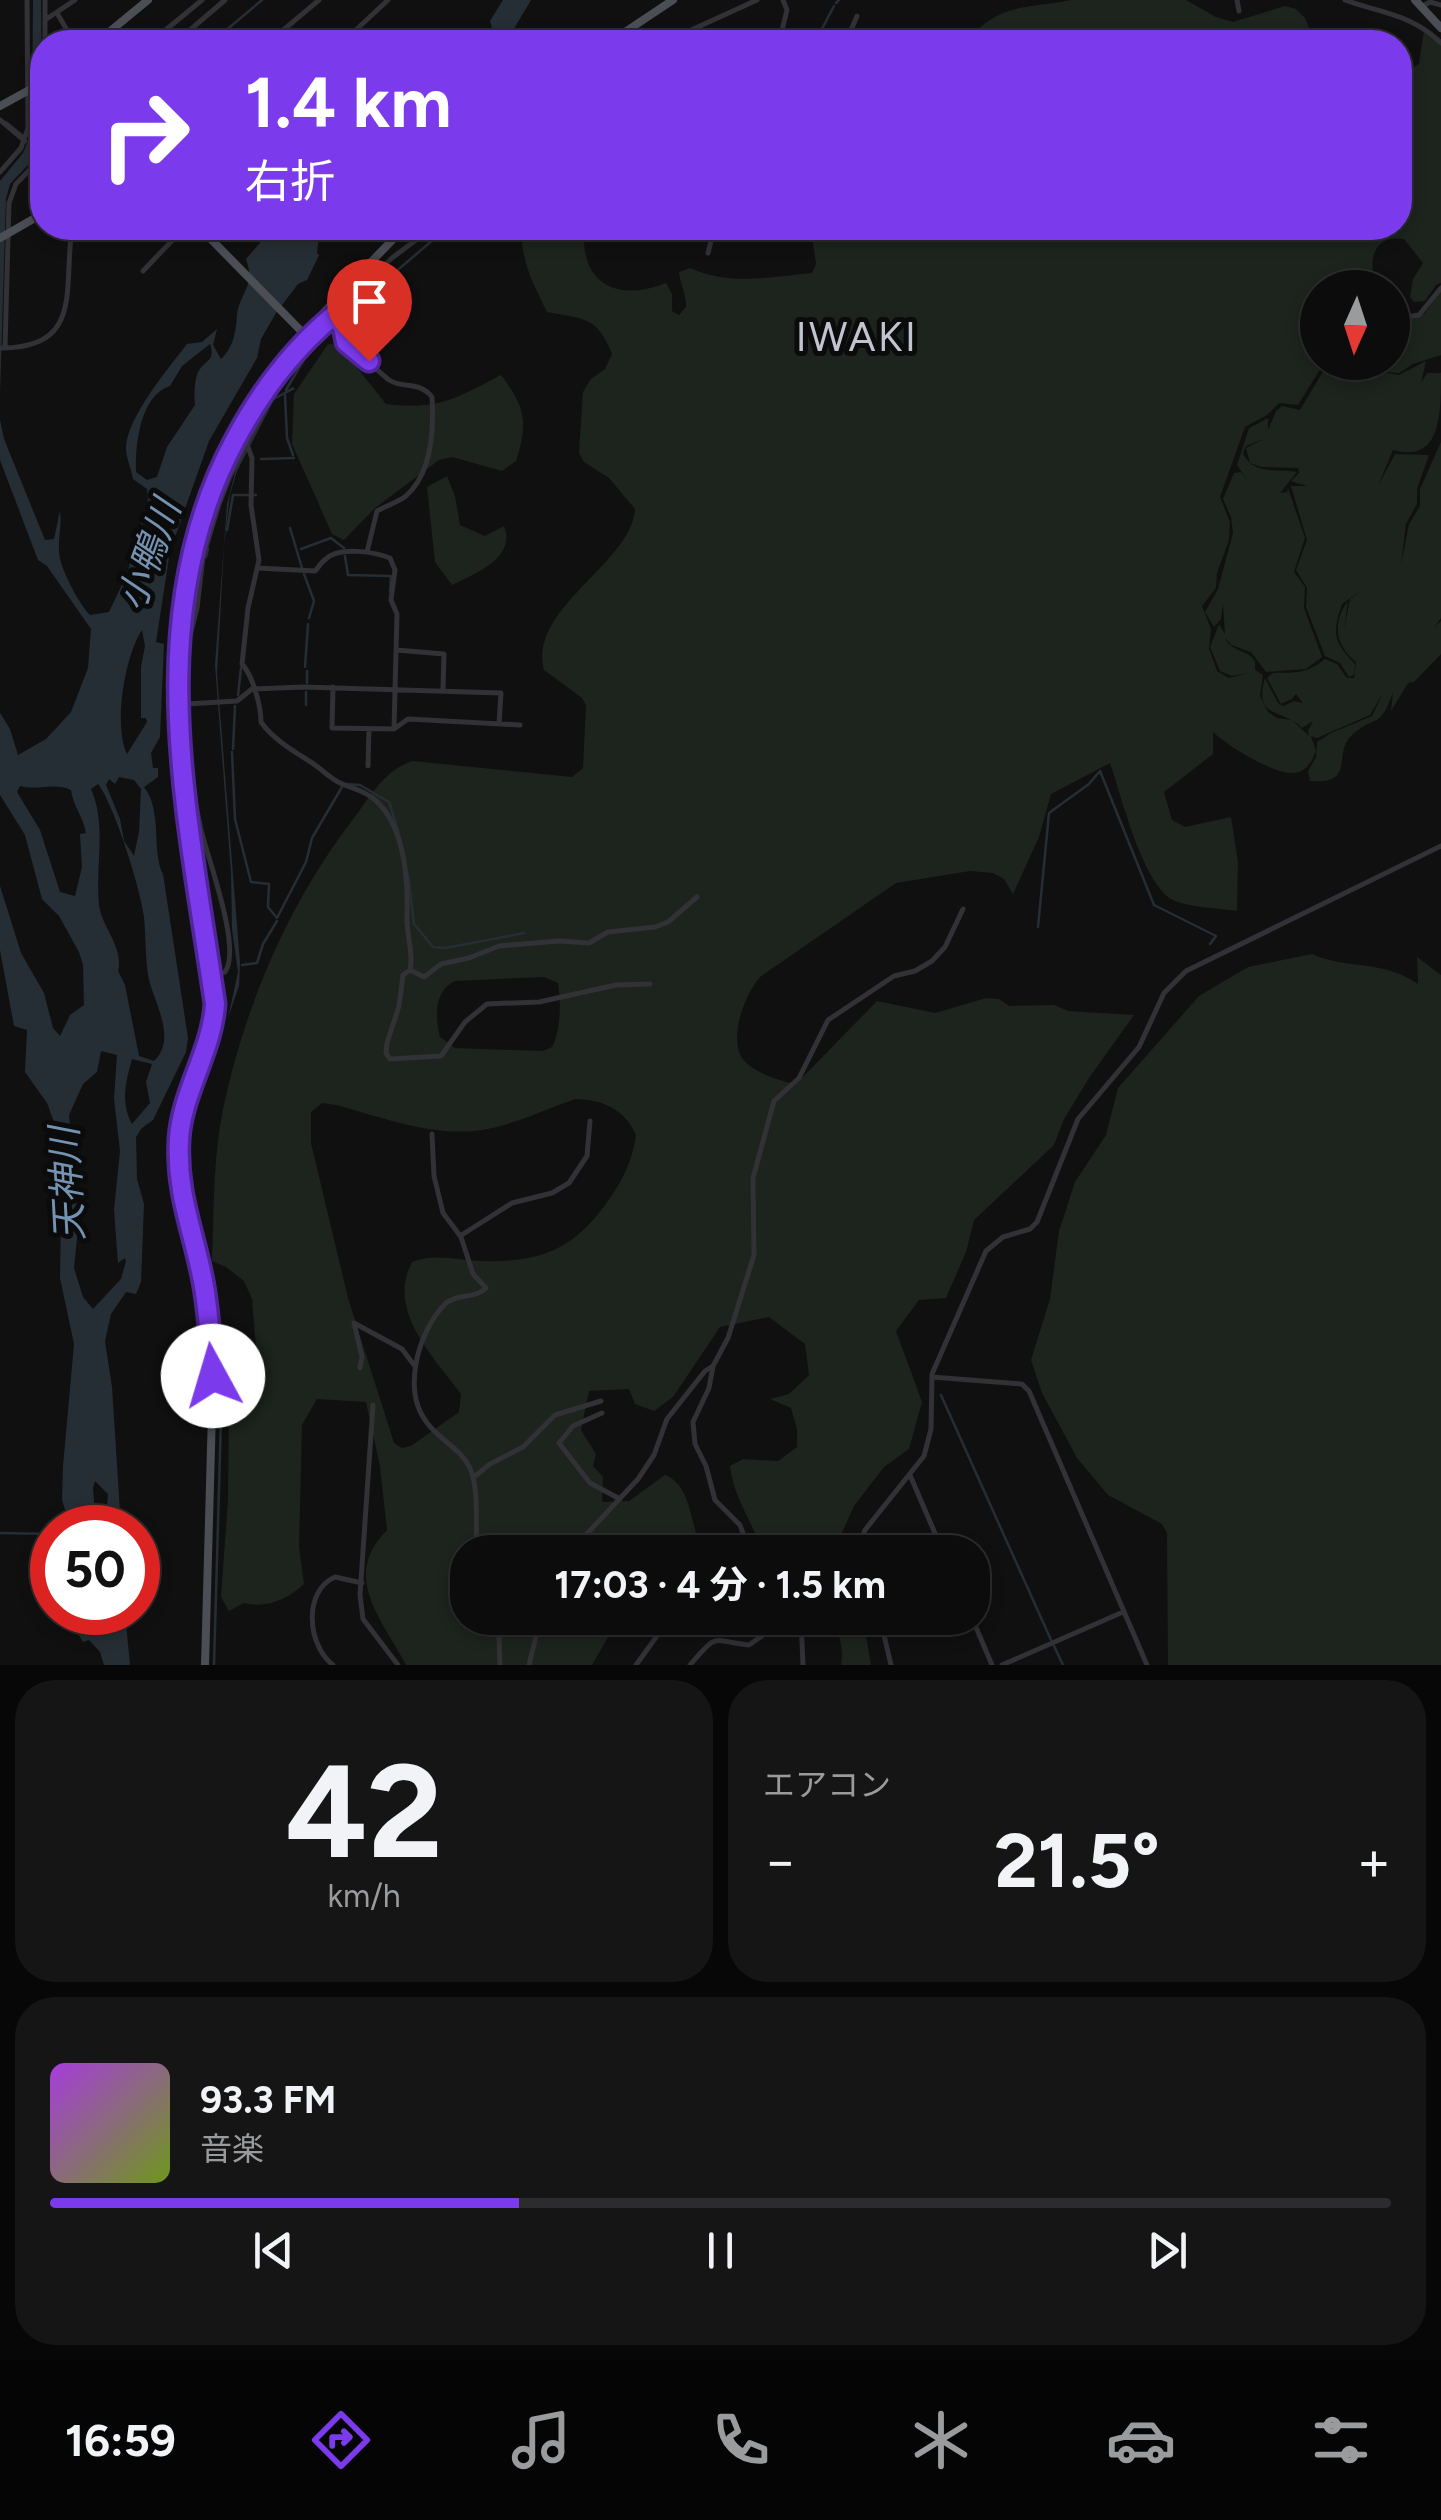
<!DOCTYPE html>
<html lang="ja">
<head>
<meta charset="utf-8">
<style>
	body { margin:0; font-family:Figtree,"Noto Sans JP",sans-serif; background:#151516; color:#f1f3f6; height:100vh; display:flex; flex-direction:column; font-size:38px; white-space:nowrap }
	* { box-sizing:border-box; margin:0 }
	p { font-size:32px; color:#9a9b9d }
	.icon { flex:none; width:55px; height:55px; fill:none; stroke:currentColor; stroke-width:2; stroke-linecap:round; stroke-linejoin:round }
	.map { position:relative; height:1665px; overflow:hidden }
	.panel { display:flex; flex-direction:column; gap:15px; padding:15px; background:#070707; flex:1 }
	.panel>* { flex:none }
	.guide { position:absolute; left:30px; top:30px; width:1382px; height:210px; border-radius:40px; box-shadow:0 5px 15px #0003,0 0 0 2px #2c2c2e; background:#7c3aed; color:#fff; overflow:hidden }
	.needle { width:65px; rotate:183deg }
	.fabs { position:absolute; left:1300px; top:270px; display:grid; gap:20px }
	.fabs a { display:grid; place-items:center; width:110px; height:110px; border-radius:50%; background:#0c0c0d; box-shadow:0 5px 15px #0003,0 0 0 2px #2c2c2e; font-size:50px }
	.speed { position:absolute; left:30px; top:1505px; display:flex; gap:20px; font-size:50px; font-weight:700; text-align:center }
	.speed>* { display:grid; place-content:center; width:130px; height:130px; border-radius:50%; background:#0c0c0d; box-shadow:0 5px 15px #0003,0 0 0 2px #2c2c2e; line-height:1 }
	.speed .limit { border:15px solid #d22; background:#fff; color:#111 }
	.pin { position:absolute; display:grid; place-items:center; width:85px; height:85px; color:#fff; margin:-102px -42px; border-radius:50% 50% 50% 0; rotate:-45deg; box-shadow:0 0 10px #0007 }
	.pin .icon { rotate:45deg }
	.me { position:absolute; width:110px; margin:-55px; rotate:354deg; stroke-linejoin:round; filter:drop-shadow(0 0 8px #0008) }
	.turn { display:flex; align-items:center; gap:35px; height:210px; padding:0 50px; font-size:45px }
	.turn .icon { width:130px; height:130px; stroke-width:2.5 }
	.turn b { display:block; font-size:70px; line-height:85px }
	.big { font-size:75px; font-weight:700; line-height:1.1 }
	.panel .tile { flex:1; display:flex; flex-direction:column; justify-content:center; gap:15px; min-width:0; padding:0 35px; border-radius:40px; background:#151516 }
	.panel .dial { align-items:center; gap:0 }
	.dial b { font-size:130px; line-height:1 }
	.song { display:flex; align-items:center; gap:30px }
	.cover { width:120px; height:120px; border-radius:15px; background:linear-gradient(135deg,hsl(280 70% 55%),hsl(80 70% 35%)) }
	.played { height:10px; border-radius:5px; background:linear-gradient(90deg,#7c3aed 35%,#2c2c2e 35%) }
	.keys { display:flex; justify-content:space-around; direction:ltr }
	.heat { display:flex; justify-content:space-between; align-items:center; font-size:55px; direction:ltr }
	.panel .tiles { flex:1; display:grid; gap:15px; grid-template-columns:1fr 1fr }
	.tile:last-child { grid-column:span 2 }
	.trip { position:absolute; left:450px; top:1535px; width:540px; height:100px; border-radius:40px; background:#0c0c0d; box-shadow:0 5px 15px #0003,0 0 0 2px #2c2c2e; font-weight:700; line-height:100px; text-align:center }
	.menu { display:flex; height:160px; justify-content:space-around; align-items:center; background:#050505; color:#9a9b9d }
	.menu .icon { width:70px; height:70px }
	.menu .on { color:#7c3aed }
	.menu b { font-size:45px; color:#f1f3f6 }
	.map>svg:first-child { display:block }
	.green { fill:#1c241d; fill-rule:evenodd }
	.water { fill:#262e35; fill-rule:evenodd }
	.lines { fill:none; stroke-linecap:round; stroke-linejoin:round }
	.stream { stroke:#262e35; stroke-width:2.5 }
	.minor { stroke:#313136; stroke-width:5 }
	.major { stroke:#4c4e56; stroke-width:8 }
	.route-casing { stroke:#51269a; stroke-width:25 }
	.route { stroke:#7c3aed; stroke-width:18 }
	.labels { text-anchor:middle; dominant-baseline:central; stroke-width:10; stroke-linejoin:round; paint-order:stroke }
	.water-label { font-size:38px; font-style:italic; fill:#7492b1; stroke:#0b0b0c }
	.quarter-label { font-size:40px; letter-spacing:2.5px; fill:#c1c4cf; stroke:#0b0b0c }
</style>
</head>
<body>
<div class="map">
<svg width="1441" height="1665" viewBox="0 0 1441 1665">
	<rect width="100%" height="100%" fill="#101011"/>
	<!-- green -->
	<path class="green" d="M1071,0H1186L1216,17L1233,22L1285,6L1296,9L1305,18L1315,42H967C998,2 1027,9 1071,0Z
		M1424,30L1441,46V283L1436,285L1425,301L1414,302L1410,297L1413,279L1423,263L1404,239C1372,234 1367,263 1377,287L1318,288V362L1324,363L1298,405L1279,403L1267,415L1245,427L1220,497L1230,522L1229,540L1217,573L1216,588L1202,606L1211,629L1209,649L1215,665L1217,671L1229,678L1249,673L1232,676L1220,671L1210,647L1219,624L1225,634L1223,604L1221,619L1214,627L1205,612L1218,589L1233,533L1231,517L1223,499L1234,473L1241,472L1248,481L1237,465L1249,428L1268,418V430L1276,411L1282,406L1300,410L1328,363H1365L1377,371L1368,363L1392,362L1393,320L1424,314L1441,291V355L1413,364L1399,373L1381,372L1399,375L1426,361L1421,383L1427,373H1441C1441,416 1441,463 1393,450L1378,486L1395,454L1429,455L1417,489V504L1406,524L1401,565L1409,524L1420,506V489L1441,442V618L1434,628L1441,621V654L1414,682L1408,683L1391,711L1393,692C1379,731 1377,713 1352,735C1332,753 1357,785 1310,781L1308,771L1316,757L1317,742L1331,733L1372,716L1383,693L1370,715L1317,738L1311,736L1316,751C1312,761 1307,772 1294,773C1274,775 1228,746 1213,732V754L1164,792L1172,820L1185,827L1231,817L1238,862L1237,911C1218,908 1193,908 1175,901C1143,888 1121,794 1110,763L1051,794L1039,837L1013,894L1004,879L993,873L970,871L896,883L760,977C745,995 731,1031 740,1054C746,1070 781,1082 796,1084L877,1001L935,1013L986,998L999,999L1009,1006L1054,1005L1068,1011L1134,1015L1089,1078L1064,1119L1054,1145L974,1220L966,1252L946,1298L919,1300L896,1331L922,1402L909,1449L884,1467L854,1506L841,1535L843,1552H761C754,1522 733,1498 730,1466L743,1459L778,1461L797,1447V1429L791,1408L770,1399L789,1394L809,1375L805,1344L769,1317L720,1327L673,1397L654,1411L635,1404L629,1389L589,1391L581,1430L596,1454L593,1466L603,1477L602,1502L629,1501L665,1475C689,1484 690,1516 698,1539L726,1552H468V1618H654L640,1635L612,1630L592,1665H406C381,1618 341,1576 387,1530L380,1467L366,1402L317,1399L302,1425L299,1547L304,1584C288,1599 267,1609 244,1603L229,1611L221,1597L228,1500L229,1406L256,1347L252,1299L244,1281L226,1267L212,1261C214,1210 213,1158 223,1109C245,1005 289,902 354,818C370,797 385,769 413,761L572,777L583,768L586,705L582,698L544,670C528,608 632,563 635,509L609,478L584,462L579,453L583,392L591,379L605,369L612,354C597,316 584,319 547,312C533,283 520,260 522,228H583C584,240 584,258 591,269C607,297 642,293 666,283L672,294V311L679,315L686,307C687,296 680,284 679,272L690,268C730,286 770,277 812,273L816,264L811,228H1400V75L1419,64ZM1264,439L1246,448L1250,463L1261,467L1298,468L1299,473L1291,481L1307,486H1291L1307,540L1296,570L1307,588L1306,607L1325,656L1340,663L1349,677L1354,675L1355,664C1333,641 1332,634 1342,604L1366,587L1350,599L1344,629L1348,601C1332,623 1335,645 1356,662L1354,678H1347L1337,664L1325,659C1304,675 1297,672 1273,673L1267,678L1281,704L1292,699L1296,694L1303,703L1294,701L1283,706L1278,703L1265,678C1253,720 1283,708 1302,728L1313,721L1308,731L1309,736L1292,720L1277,718L1268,712L1260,696L1263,675L1255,670V661C1247,649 1231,652 1225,638L1231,645L1251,652L1266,672L1306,669L1322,657L1304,608L1305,587L1294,572L1305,538L1288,488L1287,492L1280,493L1297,472C1278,468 1253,476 1243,453L1246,446ZM544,977L558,983C561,1003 561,1030 552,1047L543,1051L455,1048L440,1037C435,1016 434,991 455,981ZM576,1099C604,1100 624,1109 636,1135C633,1158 624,1178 610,1198C575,1249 542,1263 480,1261C457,1260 433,1253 412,1262C386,1311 434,1357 461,1394L459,1412L411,1446L402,1448L394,1443L348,1298L311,1143V1112L322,1103L336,1105C385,1118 437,1139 488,1129C518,1123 548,1108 576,1099Z
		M328,344L339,345L386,404C439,410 455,399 501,375C526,407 528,424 516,461L502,471L452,457L439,460L375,508L344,540L332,534L292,444L294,394Z
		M447,476L455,496L460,525L485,536L504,526C517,558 474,574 452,585L435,562L427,487Z
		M1312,954C1347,970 1382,959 1418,984L1417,957L1441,975V1665H1168L1167,1533L1162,1524L1108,1495L1077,1458L1042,1393L1031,1360L1050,1299L1059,1231L1075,1182L1106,1135L1118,1088L1199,996L1248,967Z
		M826,1618H863L871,1665H841C844,1650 840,1627 826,1618Z"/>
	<!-- water -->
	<path class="water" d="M33,0H41L42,150L10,184L6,199L0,394V181L23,153L32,131Z
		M503,0H531L506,42H495L503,37L506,29L492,42H474L492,27L490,21Z
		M320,228L317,253L319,255L307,280L298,284L276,313L261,339L257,358L209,441L170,551L156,642L164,644L160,737L151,753L153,768H158V777L144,787C163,811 151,852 163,874L188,1038L186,1052L153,1120L142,1128L136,1137L137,1179L144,1204L141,1282L136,1294L126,1292L111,1314L105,1341L112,1387L121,1527H105L108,1494L95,1481L93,1488L96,1527H66L68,1519L62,1500L63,1466L74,1344L60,1278L61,1219L50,1150L54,1122L47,1103L25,1072L27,1030L14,1026L0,950V886L21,953L44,993L53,1028L60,1036L70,1015L84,1005L83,965L79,952L59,916L42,899L25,835L0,795V713L10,729L18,755L46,739L71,712L88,668L91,629L47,566L38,560L0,460V420L4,439L45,540L54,539L60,511C62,526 58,537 59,551C59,567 79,604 90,615L109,612L127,574L148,499L147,489L133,479C131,468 126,458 126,448C126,419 169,367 187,344L202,342L217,329L213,345L221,359C234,347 236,330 237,315C240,292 256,286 246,259L272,229ZM210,344C216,362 205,359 198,372C194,382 194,395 195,405L167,447L157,477L147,480L136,472C135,446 140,395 170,386L182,366ZM142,630L145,646L141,667V718H146L147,722L127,754C113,726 125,655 142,630ZM119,777L134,780L141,789L139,832L134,856L124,841L120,819L106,785L109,779L115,784ZM98,784C114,804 141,890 144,917C146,938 145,960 149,980C155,1004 177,1039 154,1061L139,1056L125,985L118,971C124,947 102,928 99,905C95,865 107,825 91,789ZM20,786C37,791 55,782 71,790C73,806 83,816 86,833L80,834L82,867L75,896L60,892L40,830L17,792ZM101,1051L117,1055L114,1099L120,1151L114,1210L118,1263L125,1258L126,1261L121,1279L93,1309L83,1297L74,1268L79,1219L69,1115L83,1084L97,1072ZM132,1059L152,1064L146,1082L150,1103L132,1124C120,1102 126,1081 132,1059Z
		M293,387L295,389L274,400L237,471L230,494L224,545L217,674L240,963L239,986L228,1018L238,972L232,929L231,872L215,665L227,504L236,469L272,399Z
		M73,1613H125L130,1665H104L100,1652L89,1640L83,1642L75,1629Z"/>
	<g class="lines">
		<!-- stream -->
		<path class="stream" d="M836,3L839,0
			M1341,40V32
			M212,42L262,0
			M815,42L834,6
			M6,122L23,136
			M387,279L447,228
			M360,304L377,285
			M341,322L351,313
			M286,390L309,351L336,325
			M285,395L287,438L293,455
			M261,459L294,458
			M290,528L302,568
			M227,530L233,495H256
			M301,549L331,538L344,548
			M345,556L348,575L391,576L390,592
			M206,557L208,549
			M304,574L314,601L309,618
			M305,667L308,624
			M307,683V671
			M238,695L241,668
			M306,705V692
			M233,749L235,706
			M232,752L235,819L251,882L269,884L268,907L277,918L306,862L312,838L342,787
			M345,784L360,785L389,802L399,833
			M408,874L414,924L433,947L445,948L524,933
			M1038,927L1049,813L1089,784L1100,771L1154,905L1216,936L1210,944
			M242,965L257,963L263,944L277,921
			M941,1395L1051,1640
			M0,1533L52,1534
			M1054,1646L1063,1665
			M214,1665L222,1382L214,1288L191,1207L188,1132L197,1096L218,1040"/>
		<!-- minor -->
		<path class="minor" d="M1237,0L1239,11
			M1345,0C1380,13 1412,14 1441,43
			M1423,6L1430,2L1441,5
			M57,13L74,42
			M45,20L75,0
			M45,42V0
			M151,42L202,0
			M176,42L225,0
			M269,42L319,0
			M343,42L388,0
			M665,42L757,0
			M779,42L787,10L783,0
			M846,42L857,16
			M0,120L25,141
			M28,128H42
			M0,172L21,148L28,128L27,0
			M742,228H744
			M708,253L712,237L721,228
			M143,271L184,228
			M333,316C342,325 342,332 347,343C349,345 385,377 389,380C403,389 420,381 432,397C434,429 432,473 406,496C398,502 386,506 377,511L367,552
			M1392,319L1419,315L1441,288
			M310,334L392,258L432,228
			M0,348C84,349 63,288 72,228
			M5,348L9,203L16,184L42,157
			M246,442L252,458L251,505L259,560L248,608L242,664C253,676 261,706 261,722C273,739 292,750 309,761C320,767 329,778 340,783C353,789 364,790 375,800C405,826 408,880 407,916C406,934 414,953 410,970L403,975L399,1006L387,1043L386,1053L390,1059L441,1056L465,1022L487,1004L539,1002L616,985L650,984
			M258,568L315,571C319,567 321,562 326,559C339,546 375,552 390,558L395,570L391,600L397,614L394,729
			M186,597C192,634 187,669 187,706C188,747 192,790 201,830C208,859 242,949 225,972L211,977
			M190,636L197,608L203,557L219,504L230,476L288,363
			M396,650L444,654L443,689
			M333,687L332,728L394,729L408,719L520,725
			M187,704L237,701L252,689L303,687L501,693L499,724
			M368,766L369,729
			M410,970L424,977L441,964L469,958L499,946L559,941L589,943L608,932L655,927L668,922L697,897
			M432,1134L434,1176L443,1213L461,1237L473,1274L486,1288C476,1299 457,1293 445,1304C418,1332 401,1391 428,1424C440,1440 461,1449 470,1468C479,1487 476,1531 476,1552
			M460,1236L512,1203L552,1193L569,1183L587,1156L590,1121
			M713,1366L709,1388L693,1422L695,1444L706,1466L715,1500L740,1525L750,1552
			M360,1368L362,1357L354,1323L402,1349L414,1365
			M932,1377L1022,1384L1029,1391L1147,1665
			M373,1405L360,1595L363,1619L398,1665
			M602,1413L573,1426L559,1443L590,1483L620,1499
			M910,1475L943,1552
			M474,1477L490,1464L523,1447L555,1415L601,1401
			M570,1552L638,1479L654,1455L667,1419L705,1371L713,1366L728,1338L754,1255L753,1178L774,1101L799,1078L828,1020L894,976L915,971L932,961L945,947L963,909
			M780,1552L789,1537
			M864,1552L861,1540L865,1530L924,1456L931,1429L932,1374L986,1251L1003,1237L1030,1229L1037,1222L1078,1119L1139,1047L1164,993L1186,971L1441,846
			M493,1618L499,1637L500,1665
			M801,1618L803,1665
			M880,1618L891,1665
			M972,1618L992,1665
			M333,1665C307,1645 303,1591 335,1577L362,1583
			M529,1665L536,1636L535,1618
			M636,1665L670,1618
			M690,1665C719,1631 711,1641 749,1645L772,1629L786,1627L789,1618
			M1002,1665L1123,1612"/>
		<!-- major -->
		<path class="major" d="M1415,0L1441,28
			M97,42L148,0
			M610,42L673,0
			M0,106L42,83
			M200,228L307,337
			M0,238L42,214
			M205,1665L213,1376L203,1278L183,1210L179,1140L181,1124L211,1036L215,1004C184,780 130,601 261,394C273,375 289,358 304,341C310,333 314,324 321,316C347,286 376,257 404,228"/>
	</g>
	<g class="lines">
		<defs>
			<path id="route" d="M213,1376C210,1343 209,1308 202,1276C192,1227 176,1191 179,1139C182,1092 212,1051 215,1004C188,815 139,618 235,440C261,391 291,351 333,316L343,326L346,342L369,361"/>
		</defs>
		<!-- route casing -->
		<use href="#route" class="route-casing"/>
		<!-- route -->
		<use href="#route" class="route"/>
	</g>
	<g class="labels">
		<!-- water labels -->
		<g class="water-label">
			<text transform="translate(149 555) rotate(-70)">小鴨川</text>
			<text transform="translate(67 1184) rotate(-93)">天神川</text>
		</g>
		<!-- quarter labels -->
		<g class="quarter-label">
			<text x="857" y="337">IWAKI</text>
		</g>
	</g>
</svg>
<div class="fabs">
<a><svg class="needle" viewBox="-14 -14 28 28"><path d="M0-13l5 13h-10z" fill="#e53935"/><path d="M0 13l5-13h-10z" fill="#9a9b9d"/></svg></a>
</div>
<div class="speed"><div class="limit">50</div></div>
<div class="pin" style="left:369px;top:361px;background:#d93025"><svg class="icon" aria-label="arrive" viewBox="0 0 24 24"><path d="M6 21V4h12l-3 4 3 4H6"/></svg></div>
<svg class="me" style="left:213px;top:1376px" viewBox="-20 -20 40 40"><circle r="19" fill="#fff"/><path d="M0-13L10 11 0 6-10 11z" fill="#7c3aed"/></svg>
<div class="trip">17:03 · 4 分 · 1.5 km</div>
<div class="guide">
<div class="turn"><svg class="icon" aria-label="right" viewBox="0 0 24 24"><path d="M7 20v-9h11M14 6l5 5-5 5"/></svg><div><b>1.4 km</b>右折</div></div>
</div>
</div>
<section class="panel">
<div class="tiles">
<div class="tile dial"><b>42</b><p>km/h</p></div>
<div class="tile"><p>エアコン</p>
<div class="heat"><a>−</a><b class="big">21.5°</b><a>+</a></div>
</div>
<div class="tile">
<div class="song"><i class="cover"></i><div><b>93.3 FM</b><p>音楽</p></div></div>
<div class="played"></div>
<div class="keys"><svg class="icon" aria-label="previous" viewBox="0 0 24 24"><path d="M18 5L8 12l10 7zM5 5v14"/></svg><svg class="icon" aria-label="pause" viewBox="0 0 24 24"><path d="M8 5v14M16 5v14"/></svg><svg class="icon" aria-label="next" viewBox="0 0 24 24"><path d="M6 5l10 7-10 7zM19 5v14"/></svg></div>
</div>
</div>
</section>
<nav class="menu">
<b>16:59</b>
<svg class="icon on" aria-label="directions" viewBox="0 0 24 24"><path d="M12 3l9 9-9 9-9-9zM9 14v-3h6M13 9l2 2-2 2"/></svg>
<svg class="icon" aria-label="music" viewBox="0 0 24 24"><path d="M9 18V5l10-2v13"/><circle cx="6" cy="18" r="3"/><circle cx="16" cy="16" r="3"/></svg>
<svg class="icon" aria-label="phone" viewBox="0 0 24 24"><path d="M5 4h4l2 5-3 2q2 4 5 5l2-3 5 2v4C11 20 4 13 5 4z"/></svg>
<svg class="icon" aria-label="climate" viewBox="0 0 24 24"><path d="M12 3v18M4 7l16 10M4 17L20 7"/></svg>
<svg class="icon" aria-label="car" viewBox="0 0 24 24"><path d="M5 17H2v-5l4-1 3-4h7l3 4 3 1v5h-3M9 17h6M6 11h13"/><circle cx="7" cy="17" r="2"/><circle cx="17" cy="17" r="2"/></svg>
<svg class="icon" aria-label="filters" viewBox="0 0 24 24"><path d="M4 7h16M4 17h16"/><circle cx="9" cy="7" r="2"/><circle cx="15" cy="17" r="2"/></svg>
</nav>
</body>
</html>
